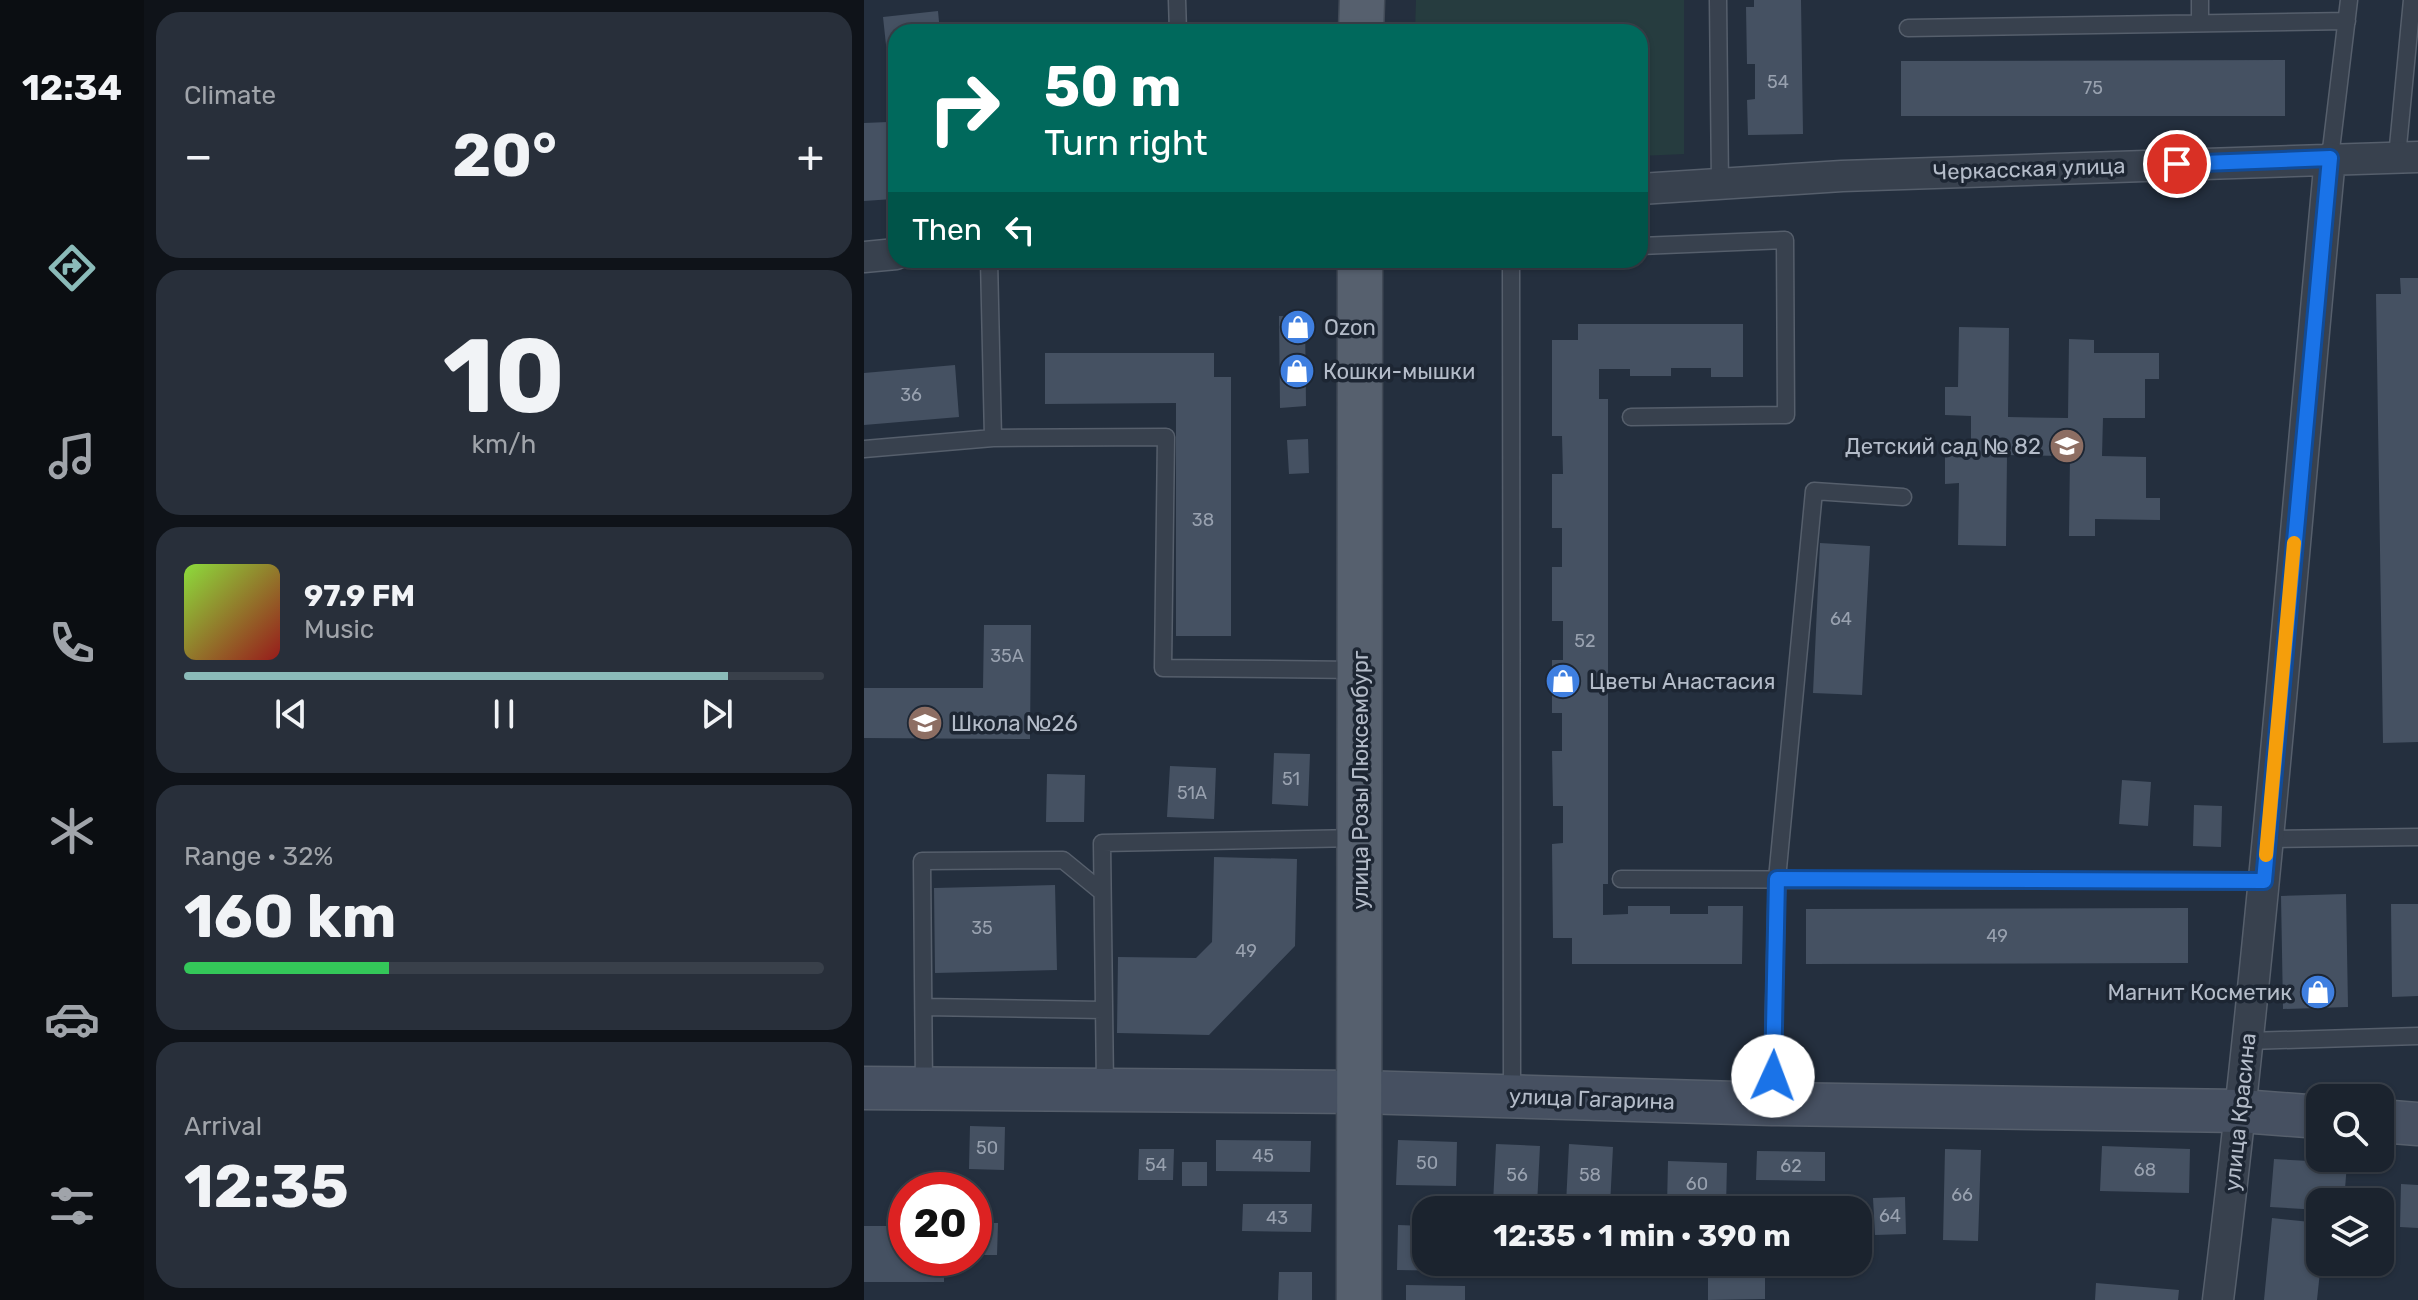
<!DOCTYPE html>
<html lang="en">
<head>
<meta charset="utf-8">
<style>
	body { margin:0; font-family:Rubik,sans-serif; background:#282f3a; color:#f1f3f6; height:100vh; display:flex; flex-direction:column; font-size:30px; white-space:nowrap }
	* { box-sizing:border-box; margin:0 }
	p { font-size:26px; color:#a0a4aa }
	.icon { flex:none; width:44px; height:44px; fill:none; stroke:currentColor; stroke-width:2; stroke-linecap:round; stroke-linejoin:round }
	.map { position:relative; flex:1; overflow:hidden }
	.panel { display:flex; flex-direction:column; gap:12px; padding:12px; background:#0f1319; width:720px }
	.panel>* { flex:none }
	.guide { position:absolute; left:24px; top:24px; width:760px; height:244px; border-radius:24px; box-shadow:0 2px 6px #0004,0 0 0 2px #39404a; background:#00695c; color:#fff; overflow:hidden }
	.tools { position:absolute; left:1442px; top:1084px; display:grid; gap:16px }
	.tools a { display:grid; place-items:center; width:88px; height:88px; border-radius:16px; background:#1b232e; box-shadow:0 2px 6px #0004,0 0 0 2px #39404a; font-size:40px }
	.speed { position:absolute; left:24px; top:1172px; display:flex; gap:16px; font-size:40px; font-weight:700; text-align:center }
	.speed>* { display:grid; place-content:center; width:104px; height:104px; border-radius:50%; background:#1b232e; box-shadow:0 2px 6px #0004,0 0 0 2px #39404a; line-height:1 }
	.speed .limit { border:12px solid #d22; background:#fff; color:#111 }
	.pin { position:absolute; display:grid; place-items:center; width:68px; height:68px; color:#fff; margin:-34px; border:4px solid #fff; border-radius:50%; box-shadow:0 2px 8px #0007 }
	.me { position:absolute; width:88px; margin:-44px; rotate:2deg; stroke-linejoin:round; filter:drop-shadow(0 0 6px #0008) }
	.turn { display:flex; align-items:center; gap:28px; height:168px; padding:0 24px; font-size:36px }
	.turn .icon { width:104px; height:104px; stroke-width:2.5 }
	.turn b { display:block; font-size:56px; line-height:68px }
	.then { display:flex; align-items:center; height:76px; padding:0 24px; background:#0003; gap:16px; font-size:30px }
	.big { font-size:60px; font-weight:700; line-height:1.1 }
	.panel .card { flex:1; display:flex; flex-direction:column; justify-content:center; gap:12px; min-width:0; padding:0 28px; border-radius:24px; background:#282f3a }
	.panel .dial { align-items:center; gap:0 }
	.dial b { font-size:104px; line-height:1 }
	.song { display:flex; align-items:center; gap:24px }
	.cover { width:96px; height:96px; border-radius:12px; background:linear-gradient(135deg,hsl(90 70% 55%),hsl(0 70% 35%)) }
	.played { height:8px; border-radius:4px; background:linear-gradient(90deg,#8bbbb9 85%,#39404a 85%) }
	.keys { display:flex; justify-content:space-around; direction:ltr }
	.heat { display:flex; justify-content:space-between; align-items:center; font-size:44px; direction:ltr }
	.charge { height:12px; border-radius:6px; background:linear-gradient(90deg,#34c759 32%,#39404a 0) }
	.trip { position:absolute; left:548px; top:1196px; width:460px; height:80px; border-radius:24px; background:#1b232e; box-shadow:0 2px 6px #0004,0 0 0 2px #39404a; font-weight:700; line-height:80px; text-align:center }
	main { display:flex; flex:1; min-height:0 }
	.menu { display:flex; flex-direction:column; width:144px; justify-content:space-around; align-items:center; background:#0b0e12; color:#a0a4aa }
	.menu .icon { width:56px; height:56px }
	.menu .current { color:#8bbbb9 }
	.menu b { font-size:36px; color:#f1f3f6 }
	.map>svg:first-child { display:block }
	.green { fill:#263c3f }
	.building { fill:#455162 }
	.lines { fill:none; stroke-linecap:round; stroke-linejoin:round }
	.lane-casing { stroke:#565f6c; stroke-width:19 }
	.street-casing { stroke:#565f6c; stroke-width:33 }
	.secondary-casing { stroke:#565f6c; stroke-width:45 }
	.primary-casing { stroke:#414a57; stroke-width:47 }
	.lane { stroke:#38414e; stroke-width:16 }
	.street { stroke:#38414e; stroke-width:30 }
	.secondary { stroke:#465061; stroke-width:42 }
	.primary { stroke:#56606e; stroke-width:44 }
	.route-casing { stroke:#114b97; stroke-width:20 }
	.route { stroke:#1a73e8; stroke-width:14 }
	.slow { stroke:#f59e0b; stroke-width:14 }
	.labels { text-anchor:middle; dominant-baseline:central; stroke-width:7; stroke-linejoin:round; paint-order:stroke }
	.number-label { font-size:18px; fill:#98a1af }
	.street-label { font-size:22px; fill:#b4bcc9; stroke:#1d2633 }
	.poi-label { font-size:22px; fill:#b4bcc9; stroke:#1d2633; text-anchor:start }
</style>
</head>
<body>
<main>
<nav class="menu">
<b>12:34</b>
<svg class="icon current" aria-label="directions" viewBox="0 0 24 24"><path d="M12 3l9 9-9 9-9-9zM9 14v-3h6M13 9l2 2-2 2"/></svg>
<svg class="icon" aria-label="music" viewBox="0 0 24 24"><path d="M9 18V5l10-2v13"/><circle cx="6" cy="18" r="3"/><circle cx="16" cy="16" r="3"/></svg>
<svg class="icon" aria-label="phone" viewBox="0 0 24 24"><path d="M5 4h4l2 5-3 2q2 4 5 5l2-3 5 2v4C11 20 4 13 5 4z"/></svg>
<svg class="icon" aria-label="climate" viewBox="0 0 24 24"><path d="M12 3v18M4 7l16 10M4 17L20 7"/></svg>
<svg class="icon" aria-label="car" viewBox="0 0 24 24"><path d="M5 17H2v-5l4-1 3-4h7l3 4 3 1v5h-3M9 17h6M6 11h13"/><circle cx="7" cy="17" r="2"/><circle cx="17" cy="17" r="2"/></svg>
<svg class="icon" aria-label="filters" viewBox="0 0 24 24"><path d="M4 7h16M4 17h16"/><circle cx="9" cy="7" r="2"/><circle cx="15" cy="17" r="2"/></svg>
</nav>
<section class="panel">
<div class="card"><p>Climate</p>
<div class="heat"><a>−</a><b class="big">20°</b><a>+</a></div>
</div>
<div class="card dial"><b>10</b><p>km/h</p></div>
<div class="card">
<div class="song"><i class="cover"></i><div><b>97.9 FM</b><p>Music</p></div></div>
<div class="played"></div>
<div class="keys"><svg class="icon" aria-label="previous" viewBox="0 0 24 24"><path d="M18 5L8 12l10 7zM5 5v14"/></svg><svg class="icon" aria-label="pause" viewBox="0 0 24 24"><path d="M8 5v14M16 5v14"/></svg><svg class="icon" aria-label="next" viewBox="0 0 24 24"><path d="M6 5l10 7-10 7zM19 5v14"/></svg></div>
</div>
<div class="card"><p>Range · 32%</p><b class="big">160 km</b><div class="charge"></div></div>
<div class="card"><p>Arrival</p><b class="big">12:35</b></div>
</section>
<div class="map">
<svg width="1554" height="1300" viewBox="0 0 1554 1300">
	<rect width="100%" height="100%" fill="#242f3e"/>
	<!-- green -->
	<path class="green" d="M552,0H820V154L776,156V32H551Z"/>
	<!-- building -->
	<path class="building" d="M890,0H937L939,134L884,135L883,100L891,99V64H883L882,7H890Z
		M74,11L76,32H32V118L30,119L19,17Z
		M1421,60V116H1037V61Z
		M24,122L29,199L0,201V123Z
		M1536,278H1554V742L1519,743L1512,294H1537Z
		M415,316L441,317L442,406L416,408Z
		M714,324H879V377H847V368H807V376H766V369H735V399H744V884H739V915L764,914V906H806V914H844V906H879L878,964H708V938H689L688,844L699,843V806H689L688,751H698V713H688V660H699V621H688V567H698V528H688V474H699L698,436H688V340H714Z
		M1095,327L1145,328L1144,417L1204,418L1205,339L1230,340V353H1295V379H1281V418H1239L1238,456L1282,457V498H1296V520L1231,519V536H1205L1206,456L1143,455L1142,546L1094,545L1095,483L1081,484V454L1107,455V416L1081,415V387H1094Z
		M181,353H350V377H367V636H312V403L181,404Z
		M91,365L95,417L0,425V373Z
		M444,439L445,473L425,474L423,440Z
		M956,543L1006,546L998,695L949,693Z
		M120,625H167L166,739L0,738V688H119Z
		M410,753L446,754L444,806L408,804Z
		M306,766L352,768L350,819L303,817Z
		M183,774L221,775L220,822H182Z
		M1258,780L1287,782L1284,826L1255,824Z
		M1330,805L1358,806L1357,847L1329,846Z
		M350,857L433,859L431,946L345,1035L253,1033L254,957L332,958L348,942Z
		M191,885L193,970L71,973L70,888Z
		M1482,894L1484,1007L1419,1009L1417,896Z
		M1527,904H1554V996L1528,997Z
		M1324,908V963L942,964V909Z
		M106,1126L141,1127L140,1170L105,1169Z
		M352,1140L447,1141L446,1172L352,1171Z
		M534,1140L593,1142L592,1186L532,1185Z
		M632,1144L676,1146L673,1205L629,1203Z
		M705,1144L749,1147L746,1206L702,1204Z
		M1238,1146L1326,1149L1325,1193L1236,1191Z
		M275,1149H310L309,1180H274Z
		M1081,1149L1117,1150L1114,1241L1079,1240Z
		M893,1151L961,1152V1181L892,1180Z
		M1410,1159L1483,1163L1480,1202H1456V1210L1406,1207Z
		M804,1161L863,1163L862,1207L803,1206Z
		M318,1162H343V1186H318Z
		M1537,1184L1554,1185V1228L1536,1227Z
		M1041,1197L1042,1234L1011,1235L1009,1198Z
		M27,1202H42V1258H80V1282H0V1226H27Z
		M379,1204H448L447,1232L378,1231Z
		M1408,1218L1456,1223L1457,1262L1453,1300H1400Z
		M110,1223H134L133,1255H110Z
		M534,1225L562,1226V1262H592V1271L533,1270Z
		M415,1272H448V1300H414Z
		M901,1272V1299L844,1300V1273Z
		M1232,1283L1315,1290L1314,1300H1231Z
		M542,1285L601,1286V1300H542Z"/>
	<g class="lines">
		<defs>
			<path id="lane" d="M313,0L314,32
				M854,0L856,184
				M1336,23V0
				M1044,28L1483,21
				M1533,157L1548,0
				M1466,158L1485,0
				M125,260L129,438L302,437L299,668L494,670
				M647,260L648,1095
				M767,417L922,415L921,240L776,246
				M0,449L129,438
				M1403,839L1554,837
				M757,879L1400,881
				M61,1007L239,1010
				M1384,1041L1554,1036
				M60,1087L58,861L199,860L238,892
				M241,1087L238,843L494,838
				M908,1103L913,879L950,491L1039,497"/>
			<path id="street" d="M776,189L978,176L1554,157
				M0,257L32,254
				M1354,1300C1401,921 1430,539 1466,158"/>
			<path id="secondary" d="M0,1088L495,1092L908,1104L1377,1111L1456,1117
				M1516,1121L1554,1124"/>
			<path id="primary" d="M497,32L498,0
				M495,1300L496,260"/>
		</defs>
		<!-- lane casing -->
		<use href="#lane" class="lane-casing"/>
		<!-- street casing -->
		<use href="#street" class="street-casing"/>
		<!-- secondary casing -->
		<use href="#secondary" class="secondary-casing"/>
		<!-- primary casing -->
		<use href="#primary" class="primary-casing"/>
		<!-- lane -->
		<use href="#lane" class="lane"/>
		<!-- street -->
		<use href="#street" class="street"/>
		<!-- secondary -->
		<use href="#secondary" class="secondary"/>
		<!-- primary -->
		<use href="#primary" class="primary"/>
	</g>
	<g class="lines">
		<defs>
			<path id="route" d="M909,1076L913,879L1400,881L1466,158L1313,164"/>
		</defs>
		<!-- route casing -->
		<use href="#route" class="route-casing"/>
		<!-- route -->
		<use href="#route" class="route"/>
		<!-- slow -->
		<path class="slow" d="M1402,855L1430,543"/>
	</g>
	<!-- icons -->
	<defs>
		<symbol id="shop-disc" viewBox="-11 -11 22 22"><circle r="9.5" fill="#3f7fe0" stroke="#1d2633"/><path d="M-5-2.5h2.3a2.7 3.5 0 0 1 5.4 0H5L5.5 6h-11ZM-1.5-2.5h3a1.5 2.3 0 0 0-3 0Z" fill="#fff"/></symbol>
		<symbol id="school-disc" viewBox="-11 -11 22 22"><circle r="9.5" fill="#8d6e63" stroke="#1d2633"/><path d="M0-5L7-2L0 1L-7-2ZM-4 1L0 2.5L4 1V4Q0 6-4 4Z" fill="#fff"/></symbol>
	</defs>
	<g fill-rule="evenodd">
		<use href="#shop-disc" x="414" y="307" width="40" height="40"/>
		<use href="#shop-disc" x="413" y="351" width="40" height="40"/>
		<use href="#school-disc" x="1183" y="426" width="40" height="40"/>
		<use href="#shop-disc" x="679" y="661" width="40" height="40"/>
		<use href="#school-disc" x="41" y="703" width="40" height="40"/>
		<use href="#shop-disc" x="1434" y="972" width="40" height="40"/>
	</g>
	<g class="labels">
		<!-- number labels -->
		<g class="number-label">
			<text x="914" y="82">54</text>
			<text x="1229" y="88">75</text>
			<text x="47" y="395">36</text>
			<text x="339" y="520">38</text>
			<text x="977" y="619">64</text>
			<text x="721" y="641">52</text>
			<text x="143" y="656">35А</text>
			<text x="427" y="779">51</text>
			<text x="328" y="793">51А</text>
			<text x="118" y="928">35</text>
			<text x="1133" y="936">49</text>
			<text x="382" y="951">49</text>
			<text x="123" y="1148">50</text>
			<text x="399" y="1156">45</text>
			<text x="563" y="1163">50</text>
			<text x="292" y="1165">54</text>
			<text x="927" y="1166">62</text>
			<text x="1281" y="1170">68</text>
			<text x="653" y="1175">56</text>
			<text x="726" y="1175">58</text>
			<text x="833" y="1184">60</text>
			<text x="1098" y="1195">66</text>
			<text x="1026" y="1216">64</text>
			<text x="413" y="1218">43</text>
		</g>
		<!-- street labels -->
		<g class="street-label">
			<text transform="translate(1165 169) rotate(-2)">Черкасская улица</text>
			<text transform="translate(496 780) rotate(-90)">улица Розы Люксембург</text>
			<text transform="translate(728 1099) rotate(2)">улица Гагарина</text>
			<text transform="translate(1376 1112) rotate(-84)">улица Красина</text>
		</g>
		<!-- poi labels -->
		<g class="poi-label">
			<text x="460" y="327">Ozon</text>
			<text x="459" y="371">Кошки-мышки</text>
			<text x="1177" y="446" text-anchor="end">Детский сад № 82</text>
			<text x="725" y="681">Цветы Анастасия</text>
			<text x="87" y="723">Школа №26</text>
			<text x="1428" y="992" text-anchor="end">Магнит Косметик</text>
		</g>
	</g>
</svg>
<div class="tools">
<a><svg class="icon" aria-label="search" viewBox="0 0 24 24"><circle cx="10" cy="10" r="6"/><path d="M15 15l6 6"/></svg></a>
<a><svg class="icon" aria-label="layers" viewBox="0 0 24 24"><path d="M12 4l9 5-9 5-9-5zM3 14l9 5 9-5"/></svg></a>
</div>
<div class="speed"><div class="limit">20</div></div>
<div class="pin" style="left:1313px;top:164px;background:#d93025"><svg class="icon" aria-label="arrive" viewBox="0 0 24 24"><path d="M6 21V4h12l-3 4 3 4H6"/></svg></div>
<svg class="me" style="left:909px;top:1076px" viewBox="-20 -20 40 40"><circle r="19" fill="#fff"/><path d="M0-13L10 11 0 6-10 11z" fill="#1a73e8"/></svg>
<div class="trip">12:35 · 1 min · 390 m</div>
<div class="guide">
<div class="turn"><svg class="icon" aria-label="right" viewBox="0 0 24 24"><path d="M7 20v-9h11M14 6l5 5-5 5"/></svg><div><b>50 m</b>Turn right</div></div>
<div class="then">Then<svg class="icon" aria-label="left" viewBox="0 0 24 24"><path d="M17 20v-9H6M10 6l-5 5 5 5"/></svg></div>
</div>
</div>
</main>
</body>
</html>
